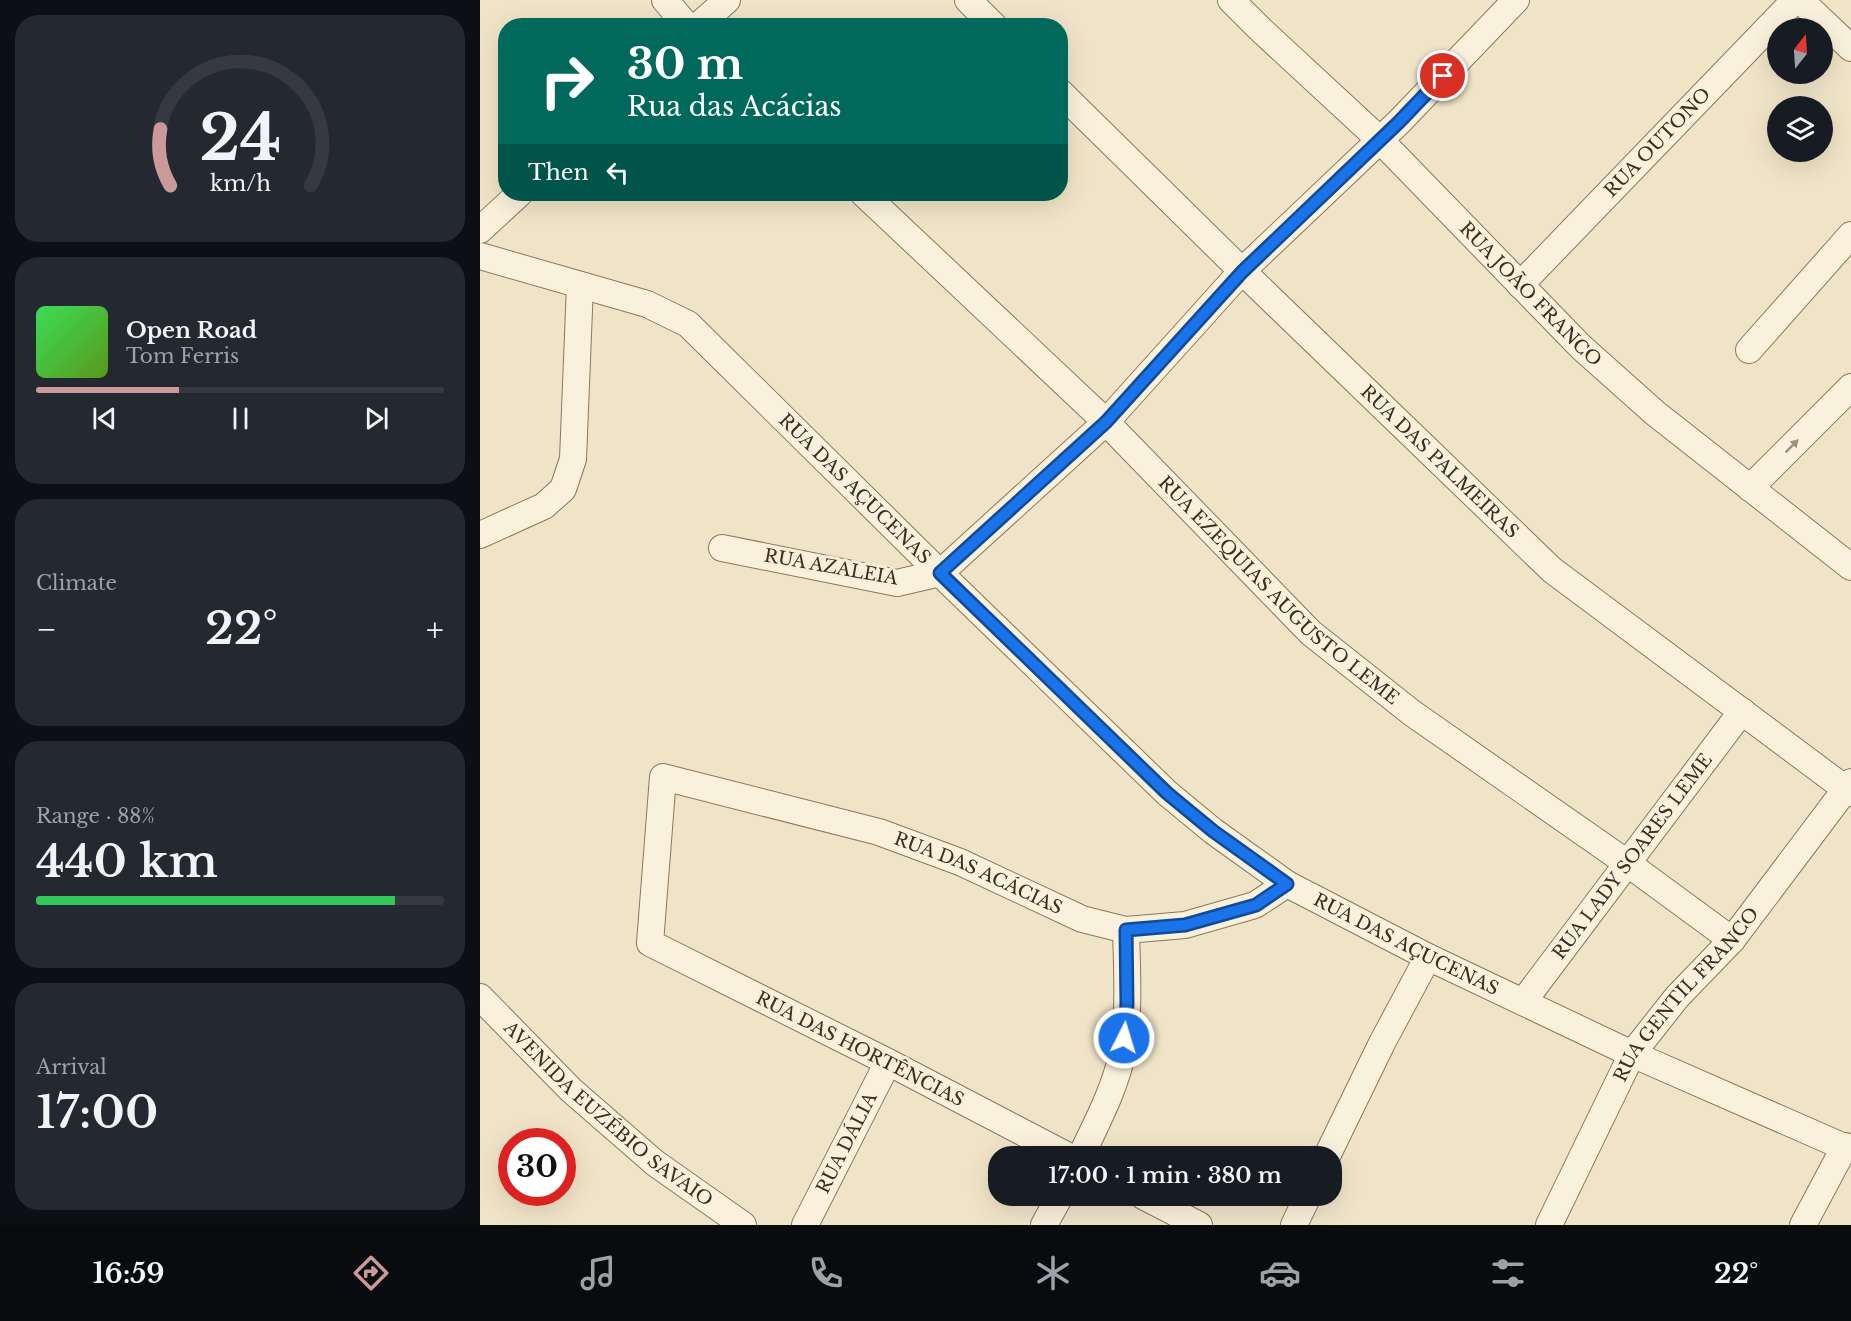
<!DOCTYPE html>
<html lang="en">
<head>
<meta charset="utf-8">
<style>
	body { margin:0; font-family:"Libre Baskerville",serif; background:#242831; color:#f1f3f6; height:100vh; display:flex; flex-direction:column; font-size:22px; white-space:nowrap }
	* { box-sizing:border-box; margin:0 }
	p { font-size:20px; color:#9ea1a6 }
	.icon { flex:none; width:33px; height:33px; fill:none; stroke:currentColor; stroke-width:2; stroke-linecap:round; stroke-linejoin:round }
	.map { position:relative; flex:1; overflow:hidden }
	.sheet { display:flex; flex-direction:column; gap:15px; padding:15px; background:#0d0f14; width:480px }
	.sheet>* { flex:none }
	.guide { position:absolute; left:18px; top:18px; width:570px; height:183px; border-radius:24px; box-shadow:0 6px 24px #0002; background:#00695c; color:#fff; overflow:hidden }
	.needle { width:39px; rotate:17deg }
	.tools { position:absolute; left:1287px; top:18px; display:grid; gap:12px }
	.tools a { display:grid; place-items:center; width:66px; height:66px; border-radius:50%; background:#171b24; box-shadow:0 6px 24px #0002; font-size:30px }
	.speed { position:absolute; left:18px; top:1128px; display:flex; gap:12px; font-size:30px; font-weight:700; text-align:center }
	.speed>* { display:grid; place-content:center; width:78px; height:78px; border-radius:50%; background:#171b24; box-shadow:0 6px 24px #0002; line-height:1 }
	.speed .limit { border:9px solid #d22; background:#fff; color:#111 }
	.pin { position:absolute; display:grid; place-items:center; width:51px; height:51px; color:#fff; margin:-26px; border:3px solid #fff; border-radius:50%; box-shadow:0 2px 6px #0007 }
	.me { position:absolute; width:66px; margin:-33px; rotate:5deg; stroke-linejoin:round; filter:drop-shadow(0 0 4px #0008) }
	.turn { display:flex; align-items:center; gap:21px; height:126px; padding:0 30px; font-size:27px }
	.turn .icon { width:78px; height:78px; stroke-width:2.5 }
	.turn b { display:block; font-size:42px; line-height:51px }
	.then { display:flex; align-items:center; height:57px; padding:0 30px; background:#0003; gap:12px; font-size:22px }
	.big { font-size:45px; font-weight:600; line-height:1.1 }
	.sheet .widget { flex:1; display:flex; flex-direction:column; justify-content:center; gap:9px; min-width:0; padding:0 21px; border-radius:24px; background:#242831 }
	.sheet .dial { align-items:center; gap:0 }
	.dial svg { height:156px; overflow:visible; fill:none; stroke:#363941; stroke-width:7; stroke-linecap:round; text-anchor:middle }
	.dial text { fill:#f1f3f6; stroke:none }
	.song { display:flex; align-items:center; gap:18px }
	.cover { width:72px; height:72px; border-radius:9px; background:linear-gradient(135deg,hsl(130 70% 55%),hsl(90 70% 35%)) }
	.played { height:6px; border-radius:3px; background:linear-gradient(90deg,#cc999b 35%,#363941 35%) }
	.keys { display:flex; justify-content:space-around; direction:ltr }
	.heat { display:flex; justify-content:space-between; align-items:center; font-size:33px; direction:ltr }
	.charge { height:9px; border-radius:4px; background:linear-gradient(90deg,#34c759 88%,#363941 0) }
	.trip { position:absolute; left:508px; top:1146px; width:354px; height:60px; border-radius:24px; background:#171b24; box-shadow:0 6px 24px #0002; font-weight:600; line-height:60px; text-align:center }
	.dock { display:flex; height:96px; justify-content:space-around; align-items:center; background:#090b0e; color:#9ea1a6 }
	.dock .icon { width:42px; height:42px }
	.dock .on { color:#cc999b }
	.dock b { font-size:27px; color:#f1f3f6 }
	main { display:flex; flex:1; min-height:0 }
	.map>svg:first-child { display:block }
	.lines { fill:none; stroke-linecap:round; stroke-linejoin:round }
	.minor-casing { stroke:#8d765c; stroke-width:28 }
	.minor { stroke:#faf1dc; stroke-width:26 }
	.oneway { fill:#9c907e }
	.route-casing { stroke:#114b97; stroke-width:15 }
	.route { stroke:#1a73e8; stroke-width:10 }
	.labels { text-anchor:middle; dominant-baseline:central; stroke-width:6; stroke-linejoin:round; paint-order:stroke }
	.street-label { font-size:18px; fill:#3d2e20; stroke:#f7eed8 }
</style>
</head>
<body>
<main>
<section class="sheet">
<div class="widget dial"><svg viewBox="0 0 100 80">
<path d="M14 69A42 42 0 1 1 86 69"/>
<path d="M14 69A42 42 0 0 1 9 40" stroke="#cc999b"/>
<text x="50" y="56" font-size="32" font-weight="700">24</text>
<text x="50" y="72" font-size="11">km/h</text>
</svg></div>
<div class="widget">
<div class="song"><i class="cover"></i><div><b>Open Road</b><p>Tom Ferris</p></div></div>
<div class="played"></div>
<div class="keys"><svg class="icon" aria-label="previous" viewBox="0 0 24 24"><path d="M18 5L8 12l10 7zM5 5v14"/></svg><svg class="icon" aria-label="pause" viewBox="0 0 24 24"><path d="M8 5v14M16 5v14"/></svg><svg class="icon" aria-label="next" viewBox="0 0 24 24"><path d="M6 5l10 7-10 7zM19 5v14"/></svg></div>
</div>
<div class="widget"><p>Climate</p>
<div class="heat"><a>−</a><b class="big">22°</b><a>+</a></div>
</div>
<div class="widget"><p>Range · 88%</p><b class="big">440 km</b><div class="charge"></div></div>
<div class="widget"><p>Arrival</p><b class="big">17:00</b></div>
</section>
<div class="map">
<svg width="1371" height="1225" viewBox="0 0 1371 1225">
	<rect width="100%" height="100%" fill="#f0e4c8"/>
	<g class="lines">
		<defs>
			<g id="minor">
				<path d="M185,0L207,26"/>
				<path d="M488,0L514,26"/>
				<path id="s1" d="M751,0L780,29L900,140L1101,347L1175,413L1371,567"/>
				<path d="M1320,0L1371,48"/>
				<path d="M218,26L247,0"/>
				<path id="s2" d="M580,92L762,271L1072,570L1371,793"/>
				<path id="s3" d="M384,194L626,422L831,633L932,713L1147,863L1252,940"/>
				<path d="M0,230L39,194"/>
				<path id="s4" d="M0,256L167,304L208,324L468,581L687,793L733,831L807,884L948,957L1152,1054L1371,1150"/>
				<path id="s5" d="M1040,285L1315,0"/>
				<path d="M1269,350L1371,235"/>
				<path d="M1270,488L1371,387"/>
				<path d="M0,535L64,506L83,489L93,459L100,285"/>
				<path d="M242,548L417,583L460,573L626,422L762,271L919,122L1036,0"/>
				<path id="s6" d="M0,997L91,1090L175,1163L263,1225"/>
				<path id="s7" d="M1043,1002L1262,711"/>
				<path id="s8" d="M588,1156L408,1062L170,943L183,777L399,832L480,862L602,919L646,930L705,925L775,905L807,884"/>
				<path d="M601,1156C616,1124 635,1089 642,1054C650,1014 647,971 646,930"/>
				<path d="M847,1156L902,1043L948,957"/>
				<path d="M663,1196L719,1225"/>
				<path id="s9" d="M325,1225L408,1062"/>
				<path d="M564,1225L580,1196"/>
				<path d="M814,1225L828,1196"/>
				<path id="s10" d="M1069,1225L1152,1054L1197,997L1252,940L1371,782"/>
				<path d="M1323,1225L1365,1146"/>
			</g>
		</defs>
		<!-- minor casing -->
		<use href="#minor" class="minor-casing"/>
		<!-- minor -->
		<use href="#minor" class="minor"/>
	</g>
	<!-- one-way arrows -->
	<defs><path id="oneway-solid" d="M-6-.8H1V-3.2L6.5 0L1 3.2V.8H-6Z" transform="scale(1.5)"/></defs>
	<use class="oneway" href="#oneway-solid" transform="translate(1312 446) rotate(-45)"/>
	<g class="lines">
		<defs>
			<path id="route" d="M644,1038L647,1004L646,930L705,925L776,905L807,884L733,831L687,793L460,573L626,422L762,272L919,122L963,76"/>
		</defs>
		<!-- route casing -->
		<use href="#route" class="route-casing"/>
		<!-- route -->
		<use href="#route" class="route"/>
	</g>
	<g class="labels">
		<!-- street labels -->
		<g class="street-label">
			<text stroke="none"><textPath href="#s5" startOffset="198">RUA OUTONO</textPath></text>
			<text stroke="none"><textPath href="#s1" startOffset="420">RUA JOÃO FRANCO</textPath></text>
			<text stroke="none"><textPath href="#s2" startOffset="530">RUA DAS PALMEIRAS</textPath></text>
			<text stroke="none"><textPath href="#s4" startOffset="454">RUA DAS AÇUCENAS</textPath></text>
			<text transform="translate(351 567) rotate(10)">RUA AZALEIA</text>
			<text stroke="none"><textPath href="#s3" startOffset="574">RUA EZEQUIAS AUGUSTO LEME</textPath></text>
			<text stroke="none"><textPath href="#s7" startOffset="182">RUA LADY SOARES LEME</textPath></text>
			<text stroke="none"><textPath href="#s8" startOffset="966">RUA DAS ACÁCIAS</textPath></text>
			<text stroke="none"><textPath href="#s4" startOffset="1174">RUA DAS AÇUCENAS</textPath></text>
			<text stroke="none"><textPath href="#s10" startOffset="270">RUA GENTIL FRANCO</textPath></text>
			<text transform="translate(380 1049) rotate(27)">RUA DAS HORTÊNCIAS</text>
			<text stroke="none"><textPath href="#s6" startOffset="174">AVENIDA EUZÉBIO SAVAIO</textPath></text>
			<text stroke="none"><textPath href="#s9" startOffset="92">RUA DÁLIA</textPath></text>
		</g>
	</g>
</svg>
<div class="tools">
<a><svg class="needle" viewBox="-14 -14 28 28"><path d="M0-13l5 13h-10z" fill="#e53935"/><path d="M0 13l5-13h-10z" fill="#9ea1a6"/></svg></a>
<a><svg class="icon" aria-label="layers" viewBox="0 0 24 24"><path d="M12 4l9 5-9 5-9-5zM3 14l9 5 9-5"/></svg></a>
</div>
<div class="speed"><div class="limit">30</div></div>
<div class="pin" style="left:963px;top:76px;background:#d93025"><svg class="icon" aria-label="arrive" viewBox="0 0 24 24"><path d="M6 21V4h12l-3 4 3 4H6"/></svg></div>
<svg class="me" style="left:644px;top:1038px" viewBox="-20 -20 40 40"><circle r="17" fill="#1a73e8" stroke="#fff" stroke-width="3"/><path d="M0-11L8 9 0 5-8 9z" fill="#fff"/></svg>
<div class="trip">17:00 · 1 min · 380 m</div>
<div class="guide">
<div class="turn"><svg class="icon" aria-label="right" viewBox="0 0 24 24"><path d="M7 20v-9h11M14 6l5 5-5 5"/></svg><div><b>30 m</b>Rua das Acácias</div></div>
<div class="then">Then<svg class="icon" aria-label="left" viewBox="0 0 24 24"><path d="M17 20v-9H6M10 6l-5 5 5 5"/></svg></div>
</div>
</div>
</main>
<nav class="dock">
<b>16:59</b>
<svg class="icon on" aria-label="directions" viewBox="0 0 24 24"><path d="M12 3l9 9-9 9-9-9zM9 14v-3h6M13 9l2 2-2 2"/></svg>
<svg class="icon" aria-label="music" viewBox="0 0 24 24"><path d="M9 18V5l10-2v13"/><circle cx="6" cy="18" r="3"/><circle cx="16" cy="16" r="3"/></svg>
<svg class="icon" aria-label="phone" viewBox="0 0 24 24"><path d="M5 4h4l2 5-3 2q2 4 5 5l2-3 5 2v4C11 20 4 13 5 4z"/></svg>
<svg class="icon" aria-label="climate" viewBox="0 0 24 24"><path d="M12 3v18M4 7l16 10M4 17L20 7"/></svg>
<svg class="icon" aria-label="car" viewBox="0 0 24 24"><path d="M5 17H2v-5l4-1 3-4h7l3 4 3 1v5h-3M9 17h6M6 11h13"/><circle cx="7" cy="17" r="2"/><circle cx="17" cy="17" r="2"/></svg>
<svg class="icon" aria-label="filters" viewBox="0 0 24 24"><path d="M4 7h16M4 17h16"/><circle cx="9" cy="7" r="2"/><circle cx="15" cy="17" r="2"/></svg>
<b>22°</b>
</nav>
</body>
</html>
